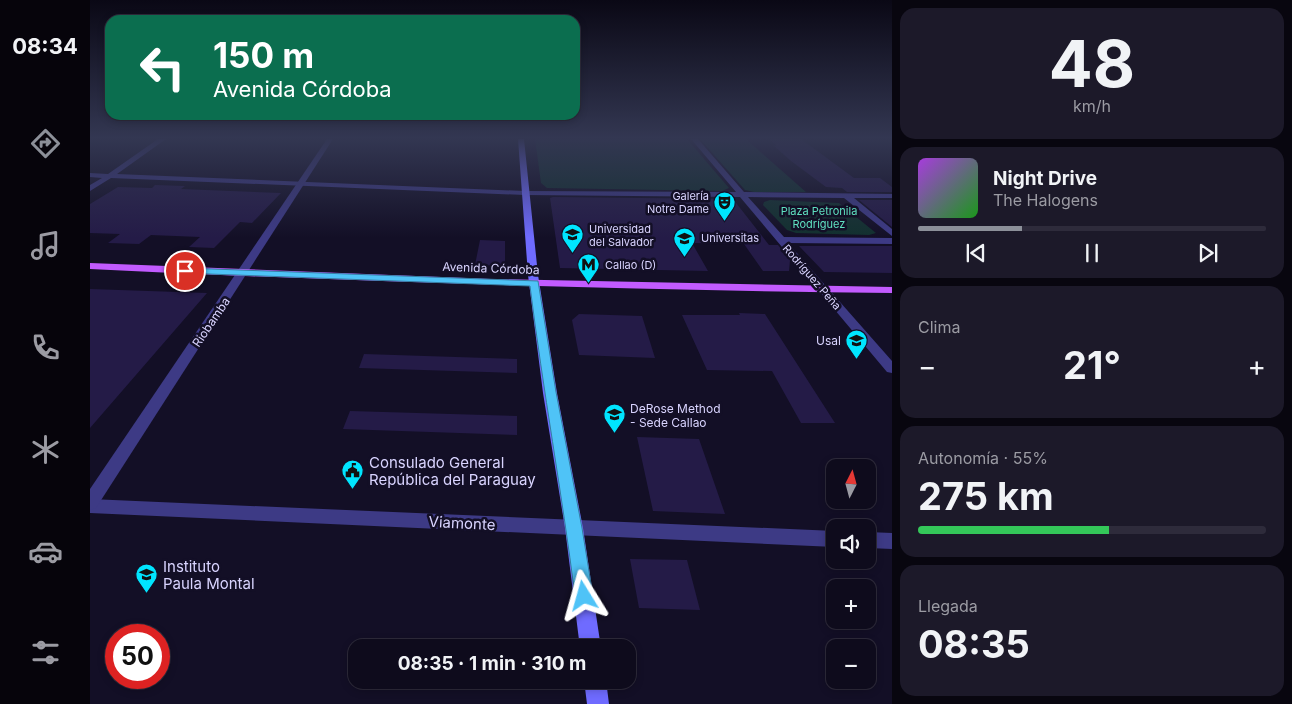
<!DOCTYPE html>
<html lang="es">
<head>
<meta charset="utf-8">
<style>
	body { margin:0; font-family:Inter,sans-serif; background:#1c1929; color:#f1f3f6; height:100vh; display:flex; flex-direction:column; font-size:19px; white-space:nowrap }
	* { box-sizing:border-box; margin:0 }
	p { font-size:16px; color:#9b9ba3 }
	.icon { flex:none; width:28px; height:28px; fill:none; stroke:currentColor; stroke-width:2; stroke-linecap:round; stroke-linejoin:round }
	.map { position:relative; flex:1; overflow:hidden }
	.panel { display:flex; flex-direction:column; gap:8px; padding:8px; background:#08060f; width:400px }
	.panel>* { flex:none }
	.banner { position:absolute; left:15px; top:15px; width:475px; height:105px; border-radius:15px; box-shadow:0 2px 8px #0003,0 0 0 1px #2e2b3b; background:#0b6e4f; color:#fff; overflow:hidden }
	.needle { width:32px; rotate:6deg }
	.fabs { position:absolute; left:736px; top:459px; display:grid; gap:10px }
	.fabs a { display:grid; place-items:center; width:50px; height:50px; border-radius:10px; background:#0e0b1c; box-shadow:0 2px 8px #0003,0 0 0 1px #2e2b3b; font-size:25px }
	.speed { position:absolute; left:15px; top:624px; display:flex; gap:10px; font-size:25px; font-weight:700; text-align:center }
	.speed>* { display:grid; place-content:center; width:65px; height:65px; border-radius:50%; background:#0e0b1c; box-shadow:0 2px 8px #0003,0 0 0 1px #2e2b3b; line-height:1 }
	.speed .limit { border:8px solid #d22; background:#fff; color:#111 }
	.pin { position:absolute; display:grid; place-items:center; width:42px; height:42px; color:#fff; margin:-21px; border:2px solid #fff; border-radius:50%; box-shadow:0 1px 5px #0007 }
	.me { position:absolute; width:55px; margin:-28px; rotate:352deg; stroke-linejoin:round; filter:drop-shadow(0 0 4px #0008) }
	.turn { display:flex; align-items:center; gap:18px; height:105px; padding:0 25px; font-size:22px }
	.turn .icon { width:65px; height:65px; stroke-width:2.5 }
	.turn b { display:block; font-size:35px; line-height:42px }
	.big { font-size:38px; font-weight:700; line-height:1.1 }
	.panel .widget { flex:1; display:flex; flex-direction:column; justify-content:center; gap:8px; min-width:0; padding:0 18px; border-radius:15px; background:#1c1929 }
	.panel .dial { align-items:center; gap:0 }
	.dial b { font-size:65px; line-height:1 }
	.song { display:flex; align-items:center; gap:15px }
	.cover { width:60px; height:60px; border-radius:8px; background:linear-gradient(135deg,hsl(280 70% 55%),hsl(120 70% 35%)) }
	.played { height:5px; border-radius:2px; background:linear-gradient(90deg,#8c9099 30%,#2e2b3b 30%) }
	.keys { display:flex; justify-content:space-around; direction:ltr }
	.heat { display:flex; justify-content:space-between; align-items:center; font-size:28px; direction:ltr }
	.charge { height:8px; border-radius:4px; background:linear-gradient(90deg,#34c759 55%,#2e2b3b 0) }
	.trip { position:absolute; left:258px; top:639px; width:288px; height:50px; border-radius:15px; background:#0e0b1c; box-shadow:0 2px 8px #0003,0 0 0 1px #2e2b3b; font-weight:700; line-height:50px; text-align:center }
	main { display:flex; flex:1; min-height:0 }
	.tabs { display:flex; flex-direction:column; width:90px; justify-content:space-around; align-items:center; background:#06040b; color:#9b9ba3 }
	.tabs .icon { width:35px; height:35px }
	.tabs .current { color:#8c9099 }
	.tabs b { font-size:22px; color:#f1f3f6 }
	.map>svg:first-child { display:block }
	.green { fill:#12302f }
	.building { fill:#241b47 }
	.lines { fill:none; stroke-linecap:round; stroke-linejoin:round }
	.minor { fill:#3d3a85; fill-rule:evenodd }
	.tertiary { fill:#3d3a85; fill-rule:evenodd }
	.secondary { fill:#6f6bff; fill-rule:evenodd }
	.primary { fill:#c25bff; fill-rule:evenodd }
	.route { fill:#4fc3f7; stroke:#337fa1 }
	.labels { text-anchor:middle; dominant-baseline:central; stroke-width:5; stroke-linejoin:round; paint-order:stroke }
	.far-poi-label { font-size:11px; fill:#d9d4ff; stroke:#130f26; text-anchor:start }
	.far-park-label { font-size:11px; fill:#5fe0c0; stroke:#130f26 }
	.far-street-label { font-size:11px; fill:#d9d4ff; stroke:#130f26 }
	.street-label { font-size:12px; fill:#d9d4ff; stroke:#130f26 }
	.poi-label { font-size:12px; fill:#d9d4ff; stroke:#130f26; text-anchor:end }
	.near-poi-label { font-size:15px; fill:#d9d4ff; stroke:#130f26; text-anchor:start }
	.near-street-label { font-size:15px; fill:#d9d4ff; stroke:#130f26 }
</style>
</head>
<body>
<main>
<nav class="tabs">
<b>08:34</b>
<svg class="icon current" aria-label="directions" viewBox="0 0 24 24"><path d="M12 3l9 9-9 9-9-9zM9 14v-3h6M13 9l2 2-2 2"/></svg>
<svg class="icon" aria-label="music" viewBox="0 0 24 24"><path d="M9 18V5l10-2v13"/><circle cx="6" cy="18" r="3"/><circle cx="16" cy="16" r="3"/></svg>
<svg class="icon" aria-label="phone" viewBox="0 0 24 24"><path d="M5 4h4l2 5-3 2q2 4 5 5l2-3 5 2v4C11 20 4 13 5 4z"/></svg>
<svg class="icon" aria-label="climate" viewBox="0 0 24 24"><path d="M12 3v18M4 7l16 10M4 17L20 7"/></svg>
<svg class="icon" aria-label="car" viewBox="0 0 24 24"><path d="M5 17H2v-5l4-1 3-4h7l3 4 3 1v5h-3M9 17h6M6 11h13"/><circle cx="7" cy="17" r="2"/><circle cx="17" cy="17" r="2"/></svg>
<svg class="icon" aria-label="filters" viewBox="0 0 24 24"><path d="M4 7h16M4 17h16"/><circle cx="9" cy="7" r="2"/><circle cx="15" cy="17" r="2"/></svg>
</nav>
<div class="map">
<svg width="802" height="704" viewBox="0 0 802 704">
	<rect width="100%" height="100%" fill="#130f26"/>
	<!-- green -->
	<path class="green" d="M445,139H597L639,188L632,191L457,188L451,183Z
		M610,139H656L716,192H664L655,190Z
		M680,200L749,203L786,233L779,235L706,233L697,230L673,205L674,202Z"/>
	<!-- building -->
	<path class="building" d="M679,139H711L764,178H790L802,187V192H757L752,188L736,187L701,161L683,145L687,146Z
		M65,185L95,186L91,189L191,193L162,223L150,222L124,248L99,247L110,237L61,235L49,244L18,243L30,234L0,233V204L28,187L62,188Z
		M463,197L643,199L679,245H688L700,260L699,271H673L654,244L602,243L618,271L470,268L460,198Z
		M769,200H802V227Z
		M390,240L415,241V266L385,265Z
		M709,246H802V273L734,272Z
		M0,289L117,293L0,428Z
		M649,313L675,314L745,423H711L682,371L617,370L592,315H650Z
		M489,314L552,316L565,358L489,355L482,320Z
		M274,354L427,359V373L269,368Z
		M260,411L427,416V435L253,429Z
		M547,437L609,439L635,514L563,511Z
		M540,559L597,560L610,610L549,608Z"/>
	<g class="lines">
		<!-- minor -->
		<path class="minor" d="M68,139H76L27,174L435,191L646,192L601,139H608L654,192L802,194V198H764L802,229V236L754,198L658,197L694,237L802,238V244L698,243L802,361V373L797,372L650,197L435,195L21,178L0,191V185L12,178L0,177V173L18,174Z
			M0,499L745,531V547L0,513Z
			M778,532L802,533V549L778,548Z"/>
		<!-- tertiary -->
		<path class="tertiary" d="M237,139H243L6,508L0,510V489Z"/>
		<!-- secondary -->
		<path class="secondary" d="M428,139H434L448,275L467,393L493,528L511,648H490L475,528L453,393L438,275Z
			M494,680H516L519,704H497Z"/>
		<!-- primary -->
		<path class="primary" d="M0,263L401,279L802,287V293C534,290 267,282 0,269Z"/>
	</g>
	<!-- sky -->
	<linearGradient id="sky" x2="0" y2="1"><stop stop-color="#0a0815"/><stop offset="0.58" stop-color="#333752"/><stop offset="1" stop-color="#333752" stop-opacity="0"/></linearGradient>
	<rect width="802" height="238" fill="url(#sky)"/>
	<!-- route -->
	<path class="route" d="M95,268L448,281L466,392L492,528L503,596L500,602L494,605L487,602L485,596C472,493 453,390 440,286L92,273L90,271Z"/>
	<!-- icons -->
	<defs>
		<symbol id="theatre-pin" viewBox="-11 -11 22 30"><path d="M0 17L-7.5 6A9.5 9.5 0 1 1 7.5 6Z" fill="#00e5ff" stroke="#130f26"/><path d="M-5-5.5Q0-4 5-5.5V0Q5 5 0 6Q-5 5-5 0ZM-3.3-2.5H-1v1.5H-3.3ZM1-2.5H3.3v1.5H1ZM-2.8 1Q0 5.5 2.8 1Z" fill="#111"/></symbol>
		<symbol id="university-pin" viewBox="-11 -11 22 30"><path d="M0 17L-7.5 6A9.5 9.5 0 1 1 7.5 6Z" fill="#00e5ff" stroke="#130f26"/><path d="M0-5L7-2L0 1L-7-2ZM-4 1L0 2.5L4 1V4Q0 6-4 4Z" fill="#111"/></symbol>
		<symbol id="metro-pin" viewBox="-11 -11 22 30"><path d="M0 17L-7.5 6A9.5 9.5 0 1 1 7.5 6Z" fill="#00e5ff" stroke="#130f26"/><path d="M-5.5 5V-5H-3L0 0L3-5H5.5V5H3V-.5L0 4L-3-.5V5Z" fill="#111"/></symbol>
		<symbol id="civic-pin" viewBox="-11 -11 22 30"><path d="M0 17L-7.5 6A9.5 9.5 0 1 1 7.5 6Z" fill="#00e5ff" stroke="#130f26"/><path d="M-.6-6.5H3V-4.5H.6V-3L4-1V1h2V6H-6V1h2V-1L-.6-3ZM-1.2 2.5V6h2.4V2.5Z" fill="#111"/></symbol>
	</defs>
	<g fill-rule="evenodd">
		<use href="#theatre-pin" x="622" y="190" width="25" height="34"/>
		<use href="#university-pin" x="470" y="222" width="25" height="34"/>
		<use href="#university-pin" x="582" y="226" width="25" height="34"/>
		<use href="#metro-pin" x="486" y="252" width="25" height="34"/>
		<use href="#university-pin" x="754" y="328" width="25" height="34"/>
		<use href="#university-pin" x="512" y="402" width="25" height="34"/>
		<use href="#civic-pin" x="250" y="458" width="25" height="34"/>
		<use href="#university-pin" x="44" y="562" width="25" height="34"/>
	</g>
	<g class="labels">
		<!-- far-poi labels -->
		<g class="far-poi-label">
			<text x="619" y="196" text-anchor="end">Galería<tspan x="619" dy="13">Notre Dame</tspan></text>
			<text x="499" y="229">Universidad<tspan x="499" dy="13">del Salvador</tspan></text>
			<text x="611" y="238">Universitas</text>
			<text x="515" y="265">Callao (D)</text>
		</g>
		<!-- far-park labels -->
		<g class="far-park-label">
			<text x="729" y="211">Plaza Petronila<tspan x="729" dy="13">Rodríguez</tspan></text>
		</g>
		<!-- far-street labels -->
		<g class="far-street-label">
			<text transform="translate(722 277) rotate(49)">Rodríguez Peña</text>
		</g>
		<!-- street labels -->
		<g class="street-label">
			<text transform="translate(401 268) rotate(2)">Avenida Córdoba</text>
			<text transform="translate(121 322) rotate(-56)">Riobamba</text>
		</g>
		<!-- poi labels -->
		<g class="poi-label">
			<text x="751" y="340">Usal</text>
			<text x="540" y="408" text-anchor="start">DeRose Method<tspan x="540" dy="14">- Sede Callao</tspan></text>
		</g>
		<!-- near-poi labels -->
		<g class="near-poi-label">
			<text x="279" y="462">Consulado General<tspan x="279" dy="17">República del Paraguay</tspan></text>
			<text x="73" y="566">Instituto<tspan x="73" dy="17">Paula Montal</tspan></text>
		</g>
		<!-- near-street labels -->
		<g class="near-street-label">
			<text transform="translate(372 523) rotate(3)">Viamonte</text>
		</g>
	</g>
</svg>
<div class="fabs">
<a><svg class="needle" viewBox="-14 -14 28 28"><path d="M0-13l5 13h-10z" fill="#e53935"/><path d="M0 13l5-13h-10z" fill="#9b9ba3"/></svg></a>
<a><svg class="icon" aria-label="sound" viewBox="0 0 24 24"><path d="M4 9h4l5-4v14l-5-4H4zM17 9q2 3 0 6"/></svg></a>
<a>+</a>
<a>−</a>
</div>
<div class="speed"><div class="limit">50</div></div>
<div class="pin" style="left:95px;top:271px;background:#d93025"><svg class="icon" aria-label="arrive" viewBox="0 0 24 24"><path d="M6 21V4h12l-3 4 3 4H6"/></svg></div>
<svg class="me" style="left:494px;top:596px" viewBox="-20 -20 40 40"><path d="M0-17L14 15 0 8-14 15z" fill="#4fc3f7" stroke="#fff" stroke-width="4"/></svg>
<div class="trip">08:35 · 1 min · 310 m</div>
<div class="banner">
<div class="turn"><svg class="icon" aria-label="left" viewBox="0 0 24 24"><path d="M17 20v-9H6M10 6l-5 5 5 5"/></svg><div><b>150 m</b>Avenida Córdoba</div></div>
</div>
</div>
<section class="panel">
<div class="widget dial"><b>48</b><p>km/h</p></div>
<div class="widget">
<div class="song"><i class="cover"></i><div><b>Night Drive</b><p>The Halogens</p></div></div>
<div class="played"></div>
<div class="keys"><svg class="icon" aria-label="previous" viewBox="0 0 24 24"><path d="M18 5L8 12l10 7zM5 5v14"/></svg><svg class="icon" aria-label="pause" viewBox="0 0 24 24"><path d="M8 5v14M16 5v14"/></svg><svg class="icon" aria-label="next" viewBox="0 0 24 24"><path d="M6 5l10 7-10 7zM19 5v14"/></svg></div>
</div>
<div class="widget"><p>Clima</p>
<div class="heat"><a>−</a><b class="big">21°</b><a>+</a></div>
</div>
<div class="widget"><p>Autonomía · 55%</p><b class="big">275 km</b><div class="charge"></div></div>
<div class="widget"><p>Llegada</p><b class="big">08:35</b></div>
</section>
</main>
</body>
</html>
